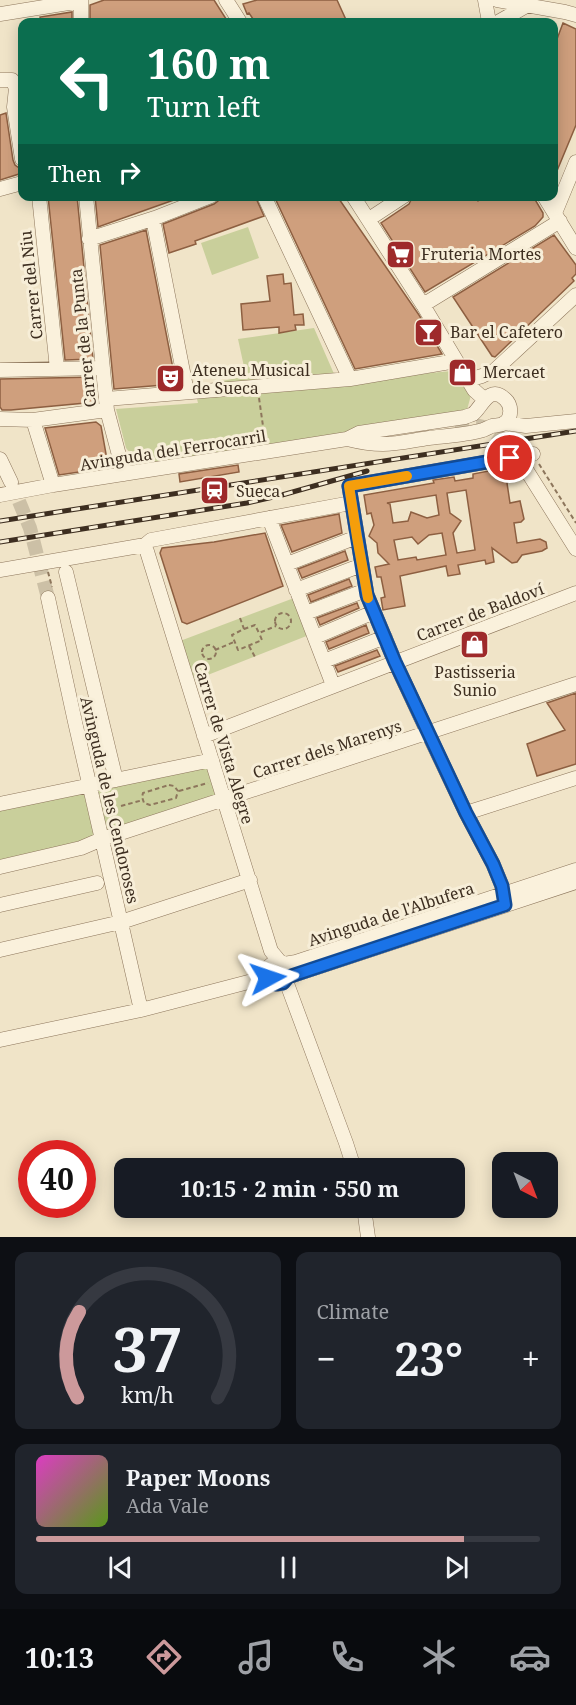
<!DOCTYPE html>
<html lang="en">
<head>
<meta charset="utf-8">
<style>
	body { margin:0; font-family:"Noto Serif",serif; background:#20242c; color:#f1f3f6; height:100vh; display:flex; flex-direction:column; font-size:22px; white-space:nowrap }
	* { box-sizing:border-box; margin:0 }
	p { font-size:20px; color:#9ea1a6 }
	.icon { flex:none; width:33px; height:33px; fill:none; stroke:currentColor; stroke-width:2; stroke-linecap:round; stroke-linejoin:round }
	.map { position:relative; height:1237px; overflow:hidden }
	.details { display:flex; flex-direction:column; gap:15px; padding:15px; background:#0d0f14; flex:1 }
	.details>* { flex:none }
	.guide { position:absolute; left:18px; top:18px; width:540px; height:183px; border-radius:12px; box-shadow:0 3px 15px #0003; background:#0b6e4f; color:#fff; overflow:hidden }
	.needle { width:39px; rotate:138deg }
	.buttons { position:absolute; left:492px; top:1152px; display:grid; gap:12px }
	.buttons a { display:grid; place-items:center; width:66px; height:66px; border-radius:12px; background:#171b24; box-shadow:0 3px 15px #0003; font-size:30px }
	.speed { position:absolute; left:18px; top:1140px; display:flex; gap:12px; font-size:30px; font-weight:700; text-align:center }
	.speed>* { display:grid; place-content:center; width:78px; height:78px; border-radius:50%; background:#171b24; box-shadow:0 3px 15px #0003; line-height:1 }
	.speed .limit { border:9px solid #d22; background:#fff; color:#111 }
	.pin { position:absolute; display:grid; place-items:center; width:51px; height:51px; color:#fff; margin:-26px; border:3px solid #fff; border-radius:50%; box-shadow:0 2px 6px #0007 }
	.me { position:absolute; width:66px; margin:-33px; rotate:85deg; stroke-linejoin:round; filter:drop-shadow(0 0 4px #0008) }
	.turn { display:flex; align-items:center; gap:21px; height:126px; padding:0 30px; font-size:27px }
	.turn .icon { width:78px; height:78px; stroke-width:2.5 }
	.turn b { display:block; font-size:42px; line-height:51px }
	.then { display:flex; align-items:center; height:57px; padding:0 30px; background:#0003; gap:12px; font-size:22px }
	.big { font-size:45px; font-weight:700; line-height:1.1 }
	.details .tile { flex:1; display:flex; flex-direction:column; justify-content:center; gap:9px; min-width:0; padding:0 21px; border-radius:12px; background:#20242c }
	.details .dial { align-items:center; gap:0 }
	.dial svg { height:156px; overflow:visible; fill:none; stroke:#363941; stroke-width:7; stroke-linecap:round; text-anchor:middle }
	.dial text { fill:#f1f3f6; stroke:none }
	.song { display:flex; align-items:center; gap:18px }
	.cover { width:72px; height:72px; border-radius:9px; background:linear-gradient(135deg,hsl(310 70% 55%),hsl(90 70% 35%)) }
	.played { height:6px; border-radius:3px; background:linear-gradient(90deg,#cc999b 85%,#363941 85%) }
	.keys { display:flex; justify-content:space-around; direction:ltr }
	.heat { display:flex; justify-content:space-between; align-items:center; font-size:33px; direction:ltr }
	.details .tiles { flex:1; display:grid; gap:15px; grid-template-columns:1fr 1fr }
	.tile:last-child { grid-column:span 2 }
	.trip { position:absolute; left:114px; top:1158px; width:351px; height:60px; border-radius:12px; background:#171b24; box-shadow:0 3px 15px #0003; font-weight:700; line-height:60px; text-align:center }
	.tab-bar { display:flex; height:96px; justify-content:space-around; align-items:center; background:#090b0e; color:#9ea1a6 }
	.tab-bar .icon { width:42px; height:42px }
	.tab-bar .selected { color:#cc999b }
	.tab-bar b { font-size:27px; color:#f1f3f6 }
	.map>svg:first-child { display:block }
	.green { fill:#c9cf9b }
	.building { fill:#cf9f7d; stroke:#8d5f41; stroke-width:1.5; fill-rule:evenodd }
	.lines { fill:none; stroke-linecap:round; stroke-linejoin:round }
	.minor-tunnel { stroke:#ccc0a6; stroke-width:14; stroke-dasharray:14 7; stroke-linecap:butt }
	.minor-casing { stroke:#8d765c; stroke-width:15 }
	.path { stroke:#8d765c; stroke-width:2; stroke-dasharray:4.5 3; stroke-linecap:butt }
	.minor { stroke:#faf1dc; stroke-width:14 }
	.rail-casing { stroke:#3d2e20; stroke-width:5 }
	.rail { stroke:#f7eed8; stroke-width:3; stroke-dasharray:9; stroke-linecap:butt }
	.route-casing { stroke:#114b97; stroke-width:15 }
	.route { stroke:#1a73e8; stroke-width:10 }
	.slow { stroke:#f59e0b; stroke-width:10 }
	.labels { text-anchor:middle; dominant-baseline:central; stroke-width:6; stroke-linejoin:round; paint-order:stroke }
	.poi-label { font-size:16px; fill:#3d2e20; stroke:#f7eed8; text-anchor:start }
	.street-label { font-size:16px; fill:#3d2e20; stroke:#f7eed8 }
</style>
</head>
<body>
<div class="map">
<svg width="576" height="1237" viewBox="0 0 576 1237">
	<rect width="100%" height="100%" fill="#f0e4c8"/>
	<!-- green -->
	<path class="green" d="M248,227L259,258L212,275L201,243Z
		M314,328L338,383L363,379L452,371L471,395L467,410L454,416L151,463H138L126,448L116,409L198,403L194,387L246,376L238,339Z
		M294,598L309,635L195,680L180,641Z
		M210,764L221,798L105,836L93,787Z
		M88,789L99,837L0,864V808Z"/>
	<!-- building -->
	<path class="building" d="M104,0H214L228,22H90V5Z
		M257,0H337L347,22H255L249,13L247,14L243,4Z
		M72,12V22H41L40,17Z
		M563,23L576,29V125L554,178V38L557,39Z
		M6,113L13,160L15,165L19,168L20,173L19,174L0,180V115Z
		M48,196H77L93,359L65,360Z
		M95,196H185L98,227Z
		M220,196H255L264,216L195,241L196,244L169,253L163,224L214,204L218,201Z
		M274,196H337L419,315L442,354L355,369Z
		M413,196H475L478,201L485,196H533L543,213V217L535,226L425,292L381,223L409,204Z
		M146,230L176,384L114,389L100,245Z
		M554,235L576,265V274L572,278L574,281L495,357L492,356L453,297Z
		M283,274L284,284L291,283L294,315L303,314L304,325H295L296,330L279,333V327L243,330L241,304L270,301L267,276Z
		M95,377L96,402L11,410H2L0,407V379Z
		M96,422L101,426L108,465L106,468L59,475L45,428Z
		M238,465L239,472L180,482L179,474Z
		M504,468L505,471L511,475V479L507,483L510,503L520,501L524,519L521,522L514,523L517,543L540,539L546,542L547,548L542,551L522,555L517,562L512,563L492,548L494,562L486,564L485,560L458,565L460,574L448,576L446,566L400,576L405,606L383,610L381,598L385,597L381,577H377L375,567L389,564L378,553L377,543L369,536L374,525L371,513L367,514L364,495L434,483L433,480L454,477L455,481L473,478V474ZM466,490L475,550L457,553L453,533L461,521L450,513L447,493ZM436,495L439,515L427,518L411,512L408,521L393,523L390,504L387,503ZM442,533L446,555L417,560L416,557L398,560L394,540L412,537L418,544L429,535Z
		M339,514L342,533L292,552L281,525Z
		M265,533L283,586L187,624L182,622L160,553L162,548L214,542Z
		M345,551L348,560L302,578L298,569Z
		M349,579L352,586L311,602L308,595Z
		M357,603L359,608L320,625L317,618Z
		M366,625L369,633L329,649L326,642Z
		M377,650L380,656L338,672L335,666Z
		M576,693V764L537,776L527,744L565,730L547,703Z"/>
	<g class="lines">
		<!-- minor-tunnel -->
		<path class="minor-tunnel" d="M455,427C461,426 468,424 474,425C494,426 512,448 522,463
			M11,482L30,528L48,598"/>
		<defs>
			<path id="minor" d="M81,0V22
				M226,0L240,22
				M485,0L489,22
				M497,0L565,12L576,15
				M0,14L81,1
				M498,22L528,5
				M0,80H12L16,88L14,107L22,159
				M0,189L22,183
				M39,196L57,369
				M86,196L107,410L124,474
				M264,196L350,379
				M353,196L423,305L474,390L484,399
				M544,196L576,248
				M555,213L576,162
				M153,219L187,392
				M369,219L404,196
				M89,239L155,218L211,196
				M423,305L560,221
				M0,370L103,368
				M468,380L482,376L495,370L576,295
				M106,399L350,379L456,361
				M0,419L33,420L107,410
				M33,420L53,485
				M504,423L526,426L576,421
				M0,459L11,482
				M522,463L576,549
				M0,495L53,485L347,439L359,433L465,417C467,416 471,415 473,414C482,407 489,384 505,399C512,405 512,417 505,423C500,426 496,425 492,426C489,427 486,429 483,430C466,435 447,436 429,438C414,440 398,444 383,444C371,444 359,442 347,439
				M269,518L331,680L336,685
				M145,545L271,951L281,963
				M287,564L357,537
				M0,570L145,545L151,540L351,503
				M66,572L116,780
				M296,590L362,565
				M48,598L75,722L141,1010
				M306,613L366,590
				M315,637L374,612
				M324,661L385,637
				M204,736L576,593
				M0,804L212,760
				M466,813L576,778
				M0,867L81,848L102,839L576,684
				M0,905L97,883
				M505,905L502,886L493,864L466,813L428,733L395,662L367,595L349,486L533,454
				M0,950L121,922L250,880
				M267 973a11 11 0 1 1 22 0a11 11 0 1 1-22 0Z
				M284,964L296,962L576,870
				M288,977L576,882
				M286,981L346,1143L354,1168
				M0,1040L141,1010L256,980L270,981
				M364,1208L368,1237"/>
		</defs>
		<!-- minor casing -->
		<use href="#minor" class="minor-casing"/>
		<!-- path -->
		<path class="path" d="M259,398L265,440
			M539,464L576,523
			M48,572L52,587
			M275 621a8 8 0 1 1 16 0a8 8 0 1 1-16 0Z
			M240,618L244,629L232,635L238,650L262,640L259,633
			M244,629L255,625L259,633L276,626
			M202 652a7 7 0 1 1 14 0a7 7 0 1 1-14 0Z
			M249,646L255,657
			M215,650L234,642
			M169,785L174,786L178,791L176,798L150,805L144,803L142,797L143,793Z
			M179,791L208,783
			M121,806L143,800"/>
		<!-- minor -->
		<use href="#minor" class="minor"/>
		<defs>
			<path id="rail" d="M0,521L576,431
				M0,542L247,503L282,495L367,471"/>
		</defs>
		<!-- rail casing -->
		<use href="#rail" class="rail-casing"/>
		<!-- rail -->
		<use href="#rail" class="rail"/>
	</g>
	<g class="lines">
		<defs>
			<path id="route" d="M268,978L275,984L283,983L288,977L300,973L505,905L502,886L493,864L466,813L420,715L395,662L367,595L349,486L510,458"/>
		</defs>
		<!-- route casing -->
		<use href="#route" class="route-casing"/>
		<!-- route -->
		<use href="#route" class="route"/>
		<!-- slow -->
		<path class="slow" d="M368,598L357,537L349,486L407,476"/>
	</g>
	<!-- icons -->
	<defs>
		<symbol id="supermarket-square" viewBox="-11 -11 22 22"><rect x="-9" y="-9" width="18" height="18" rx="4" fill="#9e2a2b" stroke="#f7eed8"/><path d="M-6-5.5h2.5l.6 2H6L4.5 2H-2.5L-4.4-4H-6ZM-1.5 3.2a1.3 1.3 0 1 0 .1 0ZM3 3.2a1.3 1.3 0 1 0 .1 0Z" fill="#fff"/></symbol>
		<symbol id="bar-square" viewBox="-11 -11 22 22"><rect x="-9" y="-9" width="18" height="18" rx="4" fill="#9e2a2b" stroke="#f7eed8"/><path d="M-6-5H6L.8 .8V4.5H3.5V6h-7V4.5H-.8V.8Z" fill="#fff"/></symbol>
		<symbol id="shop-square" viewBox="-11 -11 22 22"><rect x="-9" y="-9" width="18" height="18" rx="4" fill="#9e2a2b" stroke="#f7eed8"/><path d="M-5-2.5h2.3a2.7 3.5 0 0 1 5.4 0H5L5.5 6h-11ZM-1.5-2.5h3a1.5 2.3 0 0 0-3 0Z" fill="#fff"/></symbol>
		<symbol id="theatre-square" viewBox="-11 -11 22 22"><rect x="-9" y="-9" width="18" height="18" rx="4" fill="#9e2a2b" stroke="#f7eed8"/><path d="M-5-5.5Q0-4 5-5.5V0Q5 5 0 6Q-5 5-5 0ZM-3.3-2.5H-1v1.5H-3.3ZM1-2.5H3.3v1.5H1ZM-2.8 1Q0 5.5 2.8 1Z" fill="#fff"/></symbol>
		<symbol id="station-square" viewBox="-11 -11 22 22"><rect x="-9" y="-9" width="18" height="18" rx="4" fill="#9e2a2b" stroke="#f7eed8"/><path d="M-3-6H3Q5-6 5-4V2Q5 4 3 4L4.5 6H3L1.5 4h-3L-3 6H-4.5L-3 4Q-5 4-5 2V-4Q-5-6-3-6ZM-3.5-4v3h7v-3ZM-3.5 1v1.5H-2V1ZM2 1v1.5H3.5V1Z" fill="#fff"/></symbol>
	</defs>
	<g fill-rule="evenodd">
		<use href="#supermarket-square" x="384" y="238" width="33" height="33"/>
		<use href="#bar-square" x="412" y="316" width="33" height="33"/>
		<use href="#shop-square" x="446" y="356" width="33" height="33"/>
		<use href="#theatre-square" x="154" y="362" width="33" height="33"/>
		<use href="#station-square" x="198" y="474" width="33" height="33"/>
		<use href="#shop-square" x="458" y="628" width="33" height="33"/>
	</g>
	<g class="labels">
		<!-- poi labels -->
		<g class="poi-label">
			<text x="421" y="254">Fruteria Mortes</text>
			<text x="450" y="332">Bar el Cafetero</text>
			<text x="192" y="370">Ateneu Musical<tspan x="192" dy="18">de Sueca</tspan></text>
			<text x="483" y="372">Mercaet</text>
			<text x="236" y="491">Sueca</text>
			<text x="475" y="672" text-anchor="middle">Pastisseria<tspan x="475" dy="18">Sunio</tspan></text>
		</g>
		<!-- street labels -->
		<g class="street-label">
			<text transform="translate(31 285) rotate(-96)">Carrer del Niu</text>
			<text transform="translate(83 338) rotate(-96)">Carrer de la Punta</text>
			<text transform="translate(173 450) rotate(-9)">Avinguda del Ferrocarril</text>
			<text transform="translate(480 612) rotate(-21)">Carrer de Baldoví</text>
			<text transform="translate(224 743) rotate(73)">Carrer de Vista Alegre</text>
			<text transform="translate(327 749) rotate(-18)">Carrer dels Marenys</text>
			<text transform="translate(110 800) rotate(77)">Avinguda de les Cendoroses</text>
			<text transform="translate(391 914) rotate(-18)">Avinguda de l'Albufera</text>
		</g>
	</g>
</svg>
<div class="buttons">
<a><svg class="needle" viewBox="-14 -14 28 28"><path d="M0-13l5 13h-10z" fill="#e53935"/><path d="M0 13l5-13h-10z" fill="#9ea1a6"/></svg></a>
</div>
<div class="speed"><div class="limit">40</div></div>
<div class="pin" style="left:510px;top:458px;background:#d93025"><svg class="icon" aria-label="arrive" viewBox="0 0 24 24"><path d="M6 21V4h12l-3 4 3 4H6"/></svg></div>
<svg class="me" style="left:268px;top:978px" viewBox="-20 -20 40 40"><path d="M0-17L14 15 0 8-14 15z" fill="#1a73e8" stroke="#fff" stroke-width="4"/></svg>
<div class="trip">10:15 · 2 min · 550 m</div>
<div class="guide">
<div class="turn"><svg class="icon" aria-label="left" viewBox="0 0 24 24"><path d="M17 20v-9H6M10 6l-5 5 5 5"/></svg><div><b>160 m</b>Turn left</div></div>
<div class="then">Then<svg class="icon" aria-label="right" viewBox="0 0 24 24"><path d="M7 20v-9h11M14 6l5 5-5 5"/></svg></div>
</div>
</div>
<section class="details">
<div class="tiles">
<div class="tile dial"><svg viewBox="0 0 100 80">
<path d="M14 69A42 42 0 1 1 86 69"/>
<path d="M14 69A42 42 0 0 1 15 25" stroke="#cc999b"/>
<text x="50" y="56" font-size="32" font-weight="700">37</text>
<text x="50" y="72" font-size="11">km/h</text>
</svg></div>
<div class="tile"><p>Climate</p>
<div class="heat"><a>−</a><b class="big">23°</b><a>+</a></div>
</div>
<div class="tile">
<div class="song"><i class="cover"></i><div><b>Paper Moons</b><p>Ada Vale</p></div></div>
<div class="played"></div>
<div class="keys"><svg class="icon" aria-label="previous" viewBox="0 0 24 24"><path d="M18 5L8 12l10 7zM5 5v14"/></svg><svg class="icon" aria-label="pause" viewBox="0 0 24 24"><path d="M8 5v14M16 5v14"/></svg><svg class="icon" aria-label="next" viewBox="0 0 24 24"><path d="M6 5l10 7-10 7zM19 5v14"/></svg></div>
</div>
</div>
</section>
<nav class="tab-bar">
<b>10:13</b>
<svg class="icon selected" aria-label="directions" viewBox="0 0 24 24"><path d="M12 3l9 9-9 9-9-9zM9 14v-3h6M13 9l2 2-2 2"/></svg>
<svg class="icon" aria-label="music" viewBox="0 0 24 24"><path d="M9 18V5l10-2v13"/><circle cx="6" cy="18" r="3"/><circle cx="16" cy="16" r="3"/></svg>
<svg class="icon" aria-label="phone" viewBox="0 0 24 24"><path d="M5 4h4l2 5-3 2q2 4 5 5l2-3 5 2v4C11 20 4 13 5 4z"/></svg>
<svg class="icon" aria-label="climate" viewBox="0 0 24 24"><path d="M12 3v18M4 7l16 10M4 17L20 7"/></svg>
<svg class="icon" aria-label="car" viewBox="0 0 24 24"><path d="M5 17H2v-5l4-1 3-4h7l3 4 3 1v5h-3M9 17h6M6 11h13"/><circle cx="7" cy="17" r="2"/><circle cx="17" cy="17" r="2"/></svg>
</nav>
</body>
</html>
